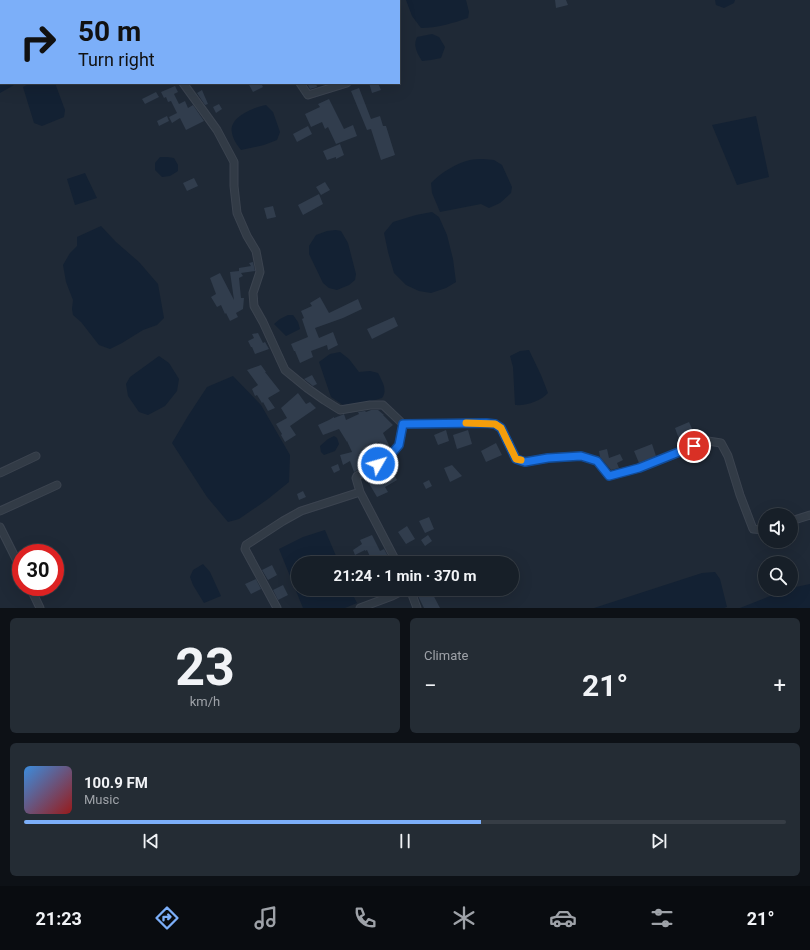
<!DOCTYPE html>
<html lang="en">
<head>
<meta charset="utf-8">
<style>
	body { margin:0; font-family:Roboto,sans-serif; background:#242c34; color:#f1f3f6; height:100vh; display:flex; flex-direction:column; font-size:15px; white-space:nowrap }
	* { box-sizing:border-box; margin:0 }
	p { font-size:13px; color:#9ea2a8 }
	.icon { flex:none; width:22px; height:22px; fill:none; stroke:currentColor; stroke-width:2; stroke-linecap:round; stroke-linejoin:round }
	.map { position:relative; height:608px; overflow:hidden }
	.details { display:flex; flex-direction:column; gap:10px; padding:10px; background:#0d1116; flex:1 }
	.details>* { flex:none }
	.hud { position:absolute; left:0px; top:0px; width:400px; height:84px; box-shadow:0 4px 16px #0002,0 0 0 1px #363d45; background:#7caff9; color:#111; overflow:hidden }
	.buttons { position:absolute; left:758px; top:508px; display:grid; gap:8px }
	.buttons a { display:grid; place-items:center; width:40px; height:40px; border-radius:50%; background:#171f28; box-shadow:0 4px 16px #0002,0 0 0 1px #363d45; font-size:20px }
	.speed { position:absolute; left:12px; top:544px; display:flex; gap:8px; font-size:20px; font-weight:700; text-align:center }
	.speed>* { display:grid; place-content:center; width:52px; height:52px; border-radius:50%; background:#171f28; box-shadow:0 4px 16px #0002,0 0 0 1px #363d45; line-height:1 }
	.speed .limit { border:6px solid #d22; background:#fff; color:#111 }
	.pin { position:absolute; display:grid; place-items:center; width:34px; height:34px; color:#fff; margin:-17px; border:2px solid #fff; border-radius:50%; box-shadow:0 1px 4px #0007 }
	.me { position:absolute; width:44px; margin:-22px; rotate:52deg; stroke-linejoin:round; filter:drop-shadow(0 0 3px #0008) }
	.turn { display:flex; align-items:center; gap:14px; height:84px; padding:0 12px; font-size:18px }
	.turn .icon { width:52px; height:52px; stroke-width:2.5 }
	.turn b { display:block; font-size:28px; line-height:34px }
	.big { font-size:30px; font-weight:700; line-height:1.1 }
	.details .tile { flex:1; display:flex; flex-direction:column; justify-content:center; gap:6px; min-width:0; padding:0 14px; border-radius:6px; background:#242c34 }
	.details .dial { align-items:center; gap:0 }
	.dial b { font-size:52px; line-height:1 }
	.song { display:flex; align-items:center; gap:12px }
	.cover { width:48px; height:48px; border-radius:6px; background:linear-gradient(135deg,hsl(210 70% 55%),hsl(0 70% 35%)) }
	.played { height:4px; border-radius:2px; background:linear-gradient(90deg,#7caff9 60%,#363d45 60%) }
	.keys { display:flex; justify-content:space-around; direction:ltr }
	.heat { display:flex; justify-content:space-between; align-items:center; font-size:22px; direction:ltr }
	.details .tiles { flex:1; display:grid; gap:10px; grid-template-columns:1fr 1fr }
	.tile:last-child { grid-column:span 2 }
	.trip { position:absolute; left:291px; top:556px; width:228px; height:40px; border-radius:20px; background:#171f28; box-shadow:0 4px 16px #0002,0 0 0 1px #363d45; font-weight:700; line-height:40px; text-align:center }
	.menu { display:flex; height:64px; justify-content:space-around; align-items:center; background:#090c10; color:#9ea2a8 }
	.menu .icon { width:28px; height:28px }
	.menu .current { color:#7caff9 }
	.menu b { font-size:18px; color:#f1f3f6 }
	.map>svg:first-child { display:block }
	.water { fill:#132133 }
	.building { fill:#313d4d }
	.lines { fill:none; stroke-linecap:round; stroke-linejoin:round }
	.street-casing { stroke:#3c4450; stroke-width:9 }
	.street { stroke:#323b46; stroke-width:7 }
	.route-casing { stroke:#114b97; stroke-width:10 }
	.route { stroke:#1a73e8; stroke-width:7 }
	.slow { stroke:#f59e0b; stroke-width:7 }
</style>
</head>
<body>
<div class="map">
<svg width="810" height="608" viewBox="0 0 810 608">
	<rect width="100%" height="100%" fill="#1f2936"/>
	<!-- water -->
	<path class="water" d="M406,0H466L469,12L468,18C454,23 436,28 421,28L412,16Z
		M715,0H735L734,3L724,8L716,5Z
		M432,34L439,37L445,47L441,58L431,60L422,61C417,53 413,46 417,37Z
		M0,49L1,51V83H13L14,85L0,93Z
		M31,83H55L65,110L64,117L42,126L34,123L23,87Z
		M266,105L273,112L280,132L277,140L264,145L241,150C237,145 233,139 232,133C228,117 255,107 266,105Z
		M756,116L769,177L737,185L712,125Z
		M160,157H167L174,158L178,165V171L170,176L162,177L155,170V163Z
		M483,159L494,160L502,165L512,187L511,193L500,203L489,208L481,204L440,212L432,193L431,183C441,173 456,163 470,160C474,159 479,159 483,159Z
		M85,173L97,198L75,205L67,179Z
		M432,212L439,217L447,235L453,259L456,282L446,288L431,293L419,291L406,285L394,273L388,252L384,233L393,222L416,215Z
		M101,226L116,242L139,262L158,284L164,318L157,325L143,330L122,343L110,349L99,345L81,322L73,315L72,309L73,300L66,282L63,265L70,253L77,246V237Z
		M336,230L341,231L348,243L356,274L355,280L349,285L337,290L329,288L323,283L309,254V246L316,235L327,231Z
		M288,315H293L298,322L300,329L286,336L274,324L280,319Z
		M529,350L541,375L548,393C541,401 526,406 515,405L513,367L510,356L520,351Z
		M340,352L349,359L359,372L370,371L378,373C382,381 388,390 382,398L365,403L343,405L331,397L319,362L330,354Z
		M159,356L169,363L179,379L177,391L165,406L148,415L139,412L128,396L126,384L130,377Z
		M233,376L261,405L290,455L289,482L268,499L239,519L228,522L207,497L172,443L188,416L207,387Z
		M334,436L337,438L339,444L335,451L324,455L321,452L320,446L328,439Z
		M325,530L339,563H298V589H350L357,603L345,608H303L279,549L303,537Z
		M203,564L210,572L221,596L204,603L193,585L190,577L193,570Z
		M715,572L720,579L727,607L724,608H594L702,573Z
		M810,584V608H740L788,589H791V588Z"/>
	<!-- building -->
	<path class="building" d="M555,0H566L568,5L556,8Z
		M248,83H261L263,87L253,92Z
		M307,83H316L317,87L310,89Z
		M369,83H378L381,90L372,93Z
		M175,86L178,92L174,94L179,104L185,101L188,108L193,105L204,121L186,130L180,118L172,123L169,117L177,113L171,101L168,102L166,97L164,98L161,92Z
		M359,88L371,119L380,116L383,126H386L395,155L381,160L371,129L367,130L351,91Z
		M202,90L208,104L205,105L197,93Z
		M156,92L159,97L145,104L142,99Z
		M329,99L344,129L353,125L357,136L336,144L328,127L325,129L322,122L311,127L305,114L320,107L318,104Z
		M219,104L222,109L216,113L213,107Z
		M167,116L169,121L159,126L157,121Z
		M308,126L312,134L297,142L293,134Z
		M340,144L344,155L336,159V157L327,160L323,151Z
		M194,178L198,186L187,191L183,183Z
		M325,182L330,190L321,195L316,187Z
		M319,194L323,204L303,215L298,205Z
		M273,206L276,217L267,219L264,208Z
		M253,262L255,271L241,273L243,276L239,278L241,298H244L243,309L236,313L238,317L230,321L226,313L225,314L221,305L217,307L211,297L216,294L210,278L220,273L234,300L230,272L239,271V268L251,266L249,263Z
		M320,297L329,313L358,299L362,309L343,318L315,328L319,338L333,332L338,345L328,350L327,345L311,351L313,357L300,363L295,351H294L291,344L308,337L302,319L304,318L301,311L312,306L310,303Z
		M394,317L398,326L372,339L367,329Z
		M258,333L263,343L265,342L269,349L255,354L252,347H251L248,341L254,338L252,334Z
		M261,365L266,372H265L280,391L268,398L275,408L268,411L263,402L262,403L257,395L255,396L252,389L258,385L247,370Z
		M312,375L317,384L313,386L304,379Z
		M298,393L306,404L310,402L316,408L290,426L296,435L285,442L281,435L282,434L276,424L287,418L281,408Z
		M371,410H378L384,415H383L393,425L383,433L390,447L383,450L379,442L364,451L369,460L378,457V458L354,472L350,461L343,465L340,455L352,452L347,441V442L339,429L323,435L318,425L329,420L334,417V418L342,415L344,414L346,420L359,414L358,412L365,411L366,412Z
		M689,422L694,433L679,439L675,428Z
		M446,430L449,441L438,445L434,435Z
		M468,430L472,444L457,449L453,435Z
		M496,443L502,455L486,462L481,451Z
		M652,444L656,456L639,463L634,451Z
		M607,449L609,458L620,454L623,460L617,463L619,468L611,470L600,457L599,451Z
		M338,464L340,470L334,473L331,467Z
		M452,465L462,476L450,482L444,468Z
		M390,468L397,480L385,487L388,492L377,497L367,480Z
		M429,480L432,486L426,489L423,483Z
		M303,491L306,497L299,500L297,494Z
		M429,517L434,529L425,533L419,521Z
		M407,526L415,539L406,544L398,532Z
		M372,535L380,551L384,549L389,558L385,559L384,558L375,563H373L367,550L365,551V550L355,555L353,550L362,544L360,540Z
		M428,535L432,541L425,546L421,540Z
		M272,565L277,575L268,580L262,570Z
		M256,579L261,589L251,594L245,584Z
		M283,585L288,595L278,600L273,590Z
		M421,589H430L440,608H424L416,592Z"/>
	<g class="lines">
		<defs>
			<path id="street" d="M129,0V1
				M335,0L336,1
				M247,1L250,0L252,1
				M183,83L199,105L217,130L234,162V186L237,213L247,236L256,251L260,272L253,293L254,306L263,322L285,370L307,388L324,400L340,410L370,405H383L403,424L486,423L495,424L501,428L516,459L525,462L548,458L581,456L597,461L609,476L639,468L708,441L721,443L728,456L740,495L753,529L765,530
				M300,83L308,95L347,83
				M0,473L36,456
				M0,511L57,485
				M791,521L810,515
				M0,527L21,569
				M397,563L360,492L356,478L357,476L389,458L399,445L403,424
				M30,587L40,608
				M410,589L417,608
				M277,608L245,549L246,545L283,521L301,511L360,492
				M360,608L392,596L406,589"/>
		</defs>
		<!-- street casing -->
		<use href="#street" class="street-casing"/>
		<!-- street -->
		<use href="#street" class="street"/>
	</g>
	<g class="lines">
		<defs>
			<path id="route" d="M378,464L388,458L399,445L403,424L486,423L495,424L501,428L516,459L525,462L548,458L581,456L597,461L609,476L639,468L694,446"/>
		</defs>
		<!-- route casing -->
		<use href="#route" class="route-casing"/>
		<!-- route -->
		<use href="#route" class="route"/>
		<!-- slow -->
		<path class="slow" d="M466,423L495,424L501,428L516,459L521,460"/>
	</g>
</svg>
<div class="buttons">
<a><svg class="icon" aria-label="sound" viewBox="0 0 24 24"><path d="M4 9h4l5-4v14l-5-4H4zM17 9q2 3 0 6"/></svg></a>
<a><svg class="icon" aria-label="search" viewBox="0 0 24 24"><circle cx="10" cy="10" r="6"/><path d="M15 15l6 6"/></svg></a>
</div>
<div class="speed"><div class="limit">30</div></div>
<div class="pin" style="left:694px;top:446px;background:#d93025"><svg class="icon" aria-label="arrive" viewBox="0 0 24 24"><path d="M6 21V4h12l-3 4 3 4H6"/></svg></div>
<svg class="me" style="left:378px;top:464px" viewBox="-20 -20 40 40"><circle r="17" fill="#1a73e8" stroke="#fff" stroke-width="3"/><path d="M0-11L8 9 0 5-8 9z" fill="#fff"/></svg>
<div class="trip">21:24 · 1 min · 370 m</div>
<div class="hud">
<div class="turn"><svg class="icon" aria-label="right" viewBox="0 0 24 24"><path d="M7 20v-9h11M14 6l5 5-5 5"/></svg><div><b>50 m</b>Turn right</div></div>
</div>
</div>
<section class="details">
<div class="tiles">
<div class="tile dial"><b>23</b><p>km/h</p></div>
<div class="tile"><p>Climate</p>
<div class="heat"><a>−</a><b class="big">21°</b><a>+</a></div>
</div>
<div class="tile">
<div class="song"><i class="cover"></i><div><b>100.9 FM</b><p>Music</p></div></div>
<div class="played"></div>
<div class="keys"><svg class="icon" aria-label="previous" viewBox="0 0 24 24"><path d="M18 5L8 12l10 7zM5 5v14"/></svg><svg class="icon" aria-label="pause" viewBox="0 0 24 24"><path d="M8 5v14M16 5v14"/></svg><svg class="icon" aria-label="next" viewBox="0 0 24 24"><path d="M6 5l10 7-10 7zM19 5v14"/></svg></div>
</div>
</div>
</section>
<nav class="menu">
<b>21:23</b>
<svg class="icon current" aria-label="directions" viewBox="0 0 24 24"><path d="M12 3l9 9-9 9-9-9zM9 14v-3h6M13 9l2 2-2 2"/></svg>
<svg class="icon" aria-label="music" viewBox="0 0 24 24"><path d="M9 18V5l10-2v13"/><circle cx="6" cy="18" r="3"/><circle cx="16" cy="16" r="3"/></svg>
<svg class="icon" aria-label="phone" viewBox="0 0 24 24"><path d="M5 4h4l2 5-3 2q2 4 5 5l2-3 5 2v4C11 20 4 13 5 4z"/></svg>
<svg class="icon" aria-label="climate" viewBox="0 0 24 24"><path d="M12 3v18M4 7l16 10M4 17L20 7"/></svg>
<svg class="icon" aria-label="car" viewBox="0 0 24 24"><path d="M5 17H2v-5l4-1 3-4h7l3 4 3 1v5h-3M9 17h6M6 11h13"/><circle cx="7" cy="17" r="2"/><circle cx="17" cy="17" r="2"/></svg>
<svg class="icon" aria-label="filters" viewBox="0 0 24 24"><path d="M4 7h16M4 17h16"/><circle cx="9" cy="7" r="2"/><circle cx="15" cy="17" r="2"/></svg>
<b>21°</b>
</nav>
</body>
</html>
